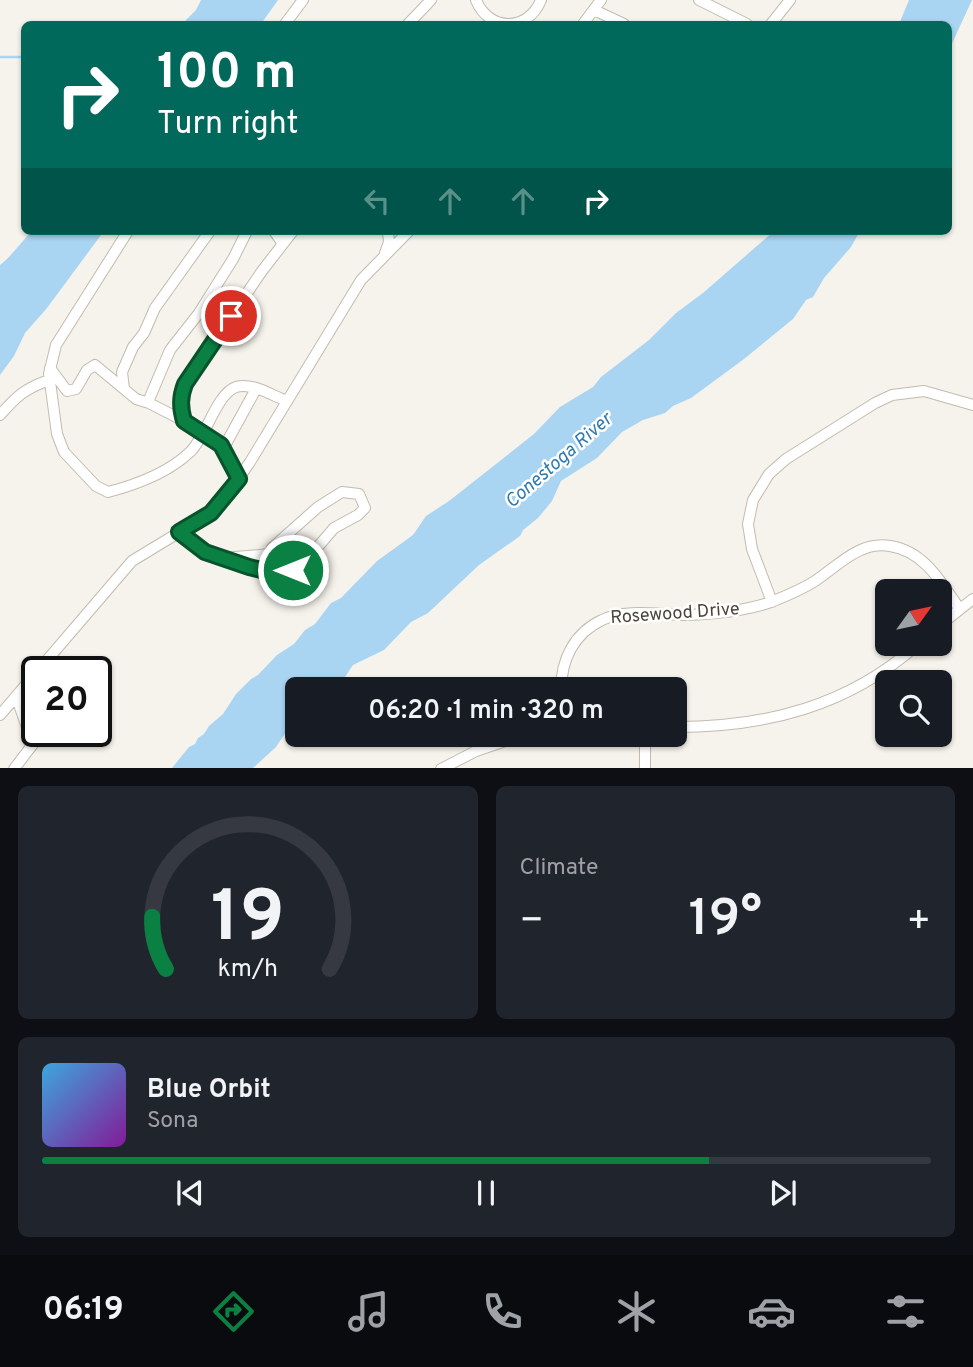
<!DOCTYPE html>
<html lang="en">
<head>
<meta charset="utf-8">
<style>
	body { margin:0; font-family:Overpass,sans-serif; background:#20242c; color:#f1f3f6; height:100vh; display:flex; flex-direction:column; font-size:26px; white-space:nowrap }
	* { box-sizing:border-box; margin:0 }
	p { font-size:23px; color:#9ea1a6 }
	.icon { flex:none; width:38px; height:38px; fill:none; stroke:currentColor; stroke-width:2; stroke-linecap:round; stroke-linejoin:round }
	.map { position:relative; height:768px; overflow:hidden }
	.drawer { display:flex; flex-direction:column; gap:18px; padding:18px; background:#0d0f14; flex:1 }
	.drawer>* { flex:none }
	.hud { position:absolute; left:21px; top:21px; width:931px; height:214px; border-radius:10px; box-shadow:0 2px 5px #0004; background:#00695c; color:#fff; overflow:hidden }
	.needle { width:46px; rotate:57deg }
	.controls { position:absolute; left:875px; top:579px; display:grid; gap:14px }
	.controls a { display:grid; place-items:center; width:77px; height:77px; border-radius:10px; background:#171b24; box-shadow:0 2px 5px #0004; font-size:35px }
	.speed { position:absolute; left:21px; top:656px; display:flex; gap:14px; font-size:35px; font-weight:700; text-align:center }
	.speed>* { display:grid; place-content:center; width:91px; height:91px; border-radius:50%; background:#171b24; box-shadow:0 2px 5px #0004; line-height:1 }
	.speed .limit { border:4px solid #111; border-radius:10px; background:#fff; color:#111 }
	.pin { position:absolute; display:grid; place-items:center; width:60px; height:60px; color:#fff; margin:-30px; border:4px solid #fff; border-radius:50%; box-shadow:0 2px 7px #0007 }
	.me { position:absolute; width:77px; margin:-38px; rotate:270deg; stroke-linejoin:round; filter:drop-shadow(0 0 5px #0008) }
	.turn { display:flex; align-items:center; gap:24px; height:147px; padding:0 21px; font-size:32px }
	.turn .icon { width:91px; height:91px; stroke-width:2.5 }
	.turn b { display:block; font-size:49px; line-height:60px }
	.lanes { display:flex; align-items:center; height:66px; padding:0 21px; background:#0003; justify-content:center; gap:35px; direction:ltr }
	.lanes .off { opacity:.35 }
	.big { font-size:52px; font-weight:600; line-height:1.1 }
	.drawer .widget { flex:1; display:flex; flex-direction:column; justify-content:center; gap:10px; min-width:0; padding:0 24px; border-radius:10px; background:#20242c }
	.drawer .dial { align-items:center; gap:0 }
	.dial svg { height:182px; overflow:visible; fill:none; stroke:#363941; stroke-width:7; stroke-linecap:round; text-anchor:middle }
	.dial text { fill:#f1f3f6; stroke:none }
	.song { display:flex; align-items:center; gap:21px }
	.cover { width:84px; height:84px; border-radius:10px; background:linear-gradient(135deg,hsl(200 70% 55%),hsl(290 70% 35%)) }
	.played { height:7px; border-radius:4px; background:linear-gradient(90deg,#0b8043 75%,#363941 75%) }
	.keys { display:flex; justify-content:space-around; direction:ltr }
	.heat { display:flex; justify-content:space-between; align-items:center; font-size:38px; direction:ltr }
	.drawer .tiles { flex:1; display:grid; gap:18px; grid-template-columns:1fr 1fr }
	.widget:last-child { grid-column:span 2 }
	.trip { position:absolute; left:285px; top:677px; width:402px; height:70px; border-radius:10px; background:#171b24; box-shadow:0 2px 5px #0004; font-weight:600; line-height:70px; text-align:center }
	.menu { display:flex; height:112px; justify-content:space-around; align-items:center; background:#090b0e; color:#9ea1a6 }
	.menu .icon { width:49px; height:49px }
	.menu .active { color:#0b8043 }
	.menu b { font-size:32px; color:#f1f3f6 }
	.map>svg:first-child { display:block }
	.water { fill:#a9d4f2 }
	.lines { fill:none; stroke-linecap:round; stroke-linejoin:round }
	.stream { stroke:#a9d4f2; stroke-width:2.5 }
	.minor-casing { stroke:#c2bbae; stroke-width:12 }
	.minor { stroke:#fff; stroke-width:10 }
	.route-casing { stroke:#07532c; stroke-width:18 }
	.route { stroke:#0b8043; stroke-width:12 }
	.labels { text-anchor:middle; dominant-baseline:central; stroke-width:5; stroke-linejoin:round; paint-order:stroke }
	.street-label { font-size:18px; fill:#4b4439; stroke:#fff }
	.water-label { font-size:19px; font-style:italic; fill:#2e7ab2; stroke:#fff }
</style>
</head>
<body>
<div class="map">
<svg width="973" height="769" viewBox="0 0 973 769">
	<rect width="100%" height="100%" fill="#f6f3ec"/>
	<!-- water -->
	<path class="water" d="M201,0H278L261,24H182L196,10Z
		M909,0H972L949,50L948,24H899Z
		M32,231H104L47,308L25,333L14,356L0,375V265C12,256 21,242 32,231Z
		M774,231H860L851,247L824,278L813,297L806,300L793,319L744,359L691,398L673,406L665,413L643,420L622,432L597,458L561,481L552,501L538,518L523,530L520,536L479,565L428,613L411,622L384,650L353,665L337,689L298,690L297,725L286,732L276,747L253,768H172L189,747L195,744L198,738L204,734L209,726L223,714L236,694L251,679L258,675L277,655L294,644L305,630L315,624L331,603L341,598L377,561L413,535L426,516L449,501L534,434L560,407L593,387L601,377L649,340L676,313L703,293Z"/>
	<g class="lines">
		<!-- stream -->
		<path class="stream" d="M0,57H24"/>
		<defs>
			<path id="minor" d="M476,0C489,32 528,32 541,0
				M699,0L747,24
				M594,10L624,24
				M285,24L303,0
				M408,24L431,0
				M583,24L601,0
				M771,24L790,0
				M128,231L56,345L49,374L57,434L64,452L96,486L108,492C135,485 169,472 190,452C206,437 217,393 236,387C252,382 273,396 287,401
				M210,231L155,308L144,333L133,347L122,372L124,389L136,399L149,403L184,421L221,445L239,479
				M274,231L283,244
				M385,253L389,242L388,231
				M50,368L67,391L76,389L87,370L95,365L124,389
				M148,402L170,350L199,313L233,259L247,231
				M0,415C17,396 24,389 49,380
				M184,421L181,395L185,384L262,271L293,231
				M223,449L256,389
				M179,532L205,552L249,567L282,575L293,570L316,549L334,528L358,515L365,508L359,494L342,492L318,507L272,548L271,554L223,558
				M772,602L752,549L748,524L753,500L769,474L786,459L875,403L892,395L924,391L973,405
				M940,625L973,599
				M561,690C561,660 574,633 602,620C626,608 660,615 687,615C716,614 744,611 771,602C786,596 801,590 815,581C838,566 859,541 890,546C924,551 941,582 959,608
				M0,715L132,561L211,513L228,494L250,462L361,280L409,231
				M676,727C766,727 849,706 918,644
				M14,769L33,744L16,696
				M441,769L476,751L523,735
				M645,769V735"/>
		</defs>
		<!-- minor casing -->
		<use href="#minor" class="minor-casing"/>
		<!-- minor -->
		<use href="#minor" class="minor"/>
	</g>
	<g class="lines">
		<defs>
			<path id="route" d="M231,316L185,384C180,397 180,407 184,421L221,445L239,479L211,513L179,532L205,552L249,567L282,575L293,570"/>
		</defs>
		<!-- route casing -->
		<use href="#route" class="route-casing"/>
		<!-- route -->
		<use href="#route" class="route"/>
	</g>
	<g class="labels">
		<!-- street labels -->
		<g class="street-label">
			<text transform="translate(675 614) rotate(-4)">Rosewood Drive</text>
		</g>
		<!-- water labels -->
		<g class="water-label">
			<text transform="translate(559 461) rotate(-41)">Conestoga River</text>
		</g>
	</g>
</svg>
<div class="controls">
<a><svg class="needle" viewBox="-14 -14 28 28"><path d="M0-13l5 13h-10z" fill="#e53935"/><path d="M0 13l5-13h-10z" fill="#9ea1a6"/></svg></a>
<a><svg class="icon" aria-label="search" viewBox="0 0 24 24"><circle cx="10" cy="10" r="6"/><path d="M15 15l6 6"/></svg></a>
</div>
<div class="speed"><div class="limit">20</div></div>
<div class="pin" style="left:231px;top:316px;background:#d93025"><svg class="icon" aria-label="arrive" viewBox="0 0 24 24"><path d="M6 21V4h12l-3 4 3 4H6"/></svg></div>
<svg class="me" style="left:293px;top:570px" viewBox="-20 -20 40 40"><circle r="17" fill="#0b8043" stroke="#fff" stroke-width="3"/><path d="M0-11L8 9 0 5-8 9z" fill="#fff"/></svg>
<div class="trip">06:20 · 1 min · 320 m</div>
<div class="hud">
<div class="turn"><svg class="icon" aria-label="right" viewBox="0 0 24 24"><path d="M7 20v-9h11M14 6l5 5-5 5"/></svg><div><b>100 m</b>Turn right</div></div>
<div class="lanes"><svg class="icon off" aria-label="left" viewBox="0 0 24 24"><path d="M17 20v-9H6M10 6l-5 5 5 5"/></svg><svg class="icon off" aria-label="ahead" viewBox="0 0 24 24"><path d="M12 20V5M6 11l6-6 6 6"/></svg><svg class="icon off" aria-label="ahead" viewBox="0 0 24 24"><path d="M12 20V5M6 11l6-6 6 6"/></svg><svg class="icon" aria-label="right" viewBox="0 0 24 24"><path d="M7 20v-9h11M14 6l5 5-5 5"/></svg></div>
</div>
</div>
<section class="drawer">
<div class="tiles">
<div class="widget dial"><svg viewBox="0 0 100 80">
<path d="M14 69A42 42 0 1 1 86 69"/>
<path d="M14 69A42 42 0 0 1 8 46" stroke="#0b8043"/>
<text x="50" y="56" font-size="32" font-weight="700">19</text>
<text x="50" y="72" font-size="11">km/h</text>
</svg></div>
<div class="widget"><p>Climate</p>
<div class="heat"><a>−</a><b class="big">19°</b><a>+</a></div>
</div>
<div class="widget">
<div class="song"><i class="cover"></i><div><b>Blue Orbit</b><p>Sona</p></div></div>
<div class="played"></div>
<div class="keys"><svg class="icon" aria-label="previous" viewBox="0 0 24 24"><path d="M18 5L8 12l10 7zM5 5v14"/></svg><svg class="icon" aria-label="pause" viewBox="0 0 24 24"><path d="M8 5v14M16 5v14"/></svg><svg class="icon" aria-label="next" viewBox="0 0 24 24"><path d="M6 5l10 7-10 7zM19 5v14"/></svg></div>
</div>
</div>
</section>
<nav class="menu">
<b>06:19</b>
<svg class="icon active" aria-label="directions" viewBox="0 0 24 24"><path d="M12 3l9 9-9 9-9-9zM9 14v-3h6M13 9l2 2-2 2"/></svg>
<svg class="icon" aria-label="music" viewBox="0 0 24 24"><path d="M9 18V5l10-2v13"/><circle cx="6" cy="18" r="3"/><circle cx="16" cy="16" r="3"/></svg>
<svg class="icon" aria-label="phone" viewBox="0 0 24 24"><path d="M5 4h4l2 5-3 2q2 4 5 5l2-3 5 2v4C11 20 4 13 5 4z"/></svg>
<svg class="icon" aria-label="climate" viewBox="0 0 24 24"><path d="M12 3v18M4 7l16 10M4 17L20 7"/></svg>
<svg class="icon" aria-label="car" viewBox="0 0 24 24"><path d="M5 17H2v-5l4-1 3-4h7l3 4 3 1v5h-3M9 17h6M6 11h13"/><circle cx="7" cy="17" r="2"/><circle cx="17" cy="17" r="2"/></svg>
<svg class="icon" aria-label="filters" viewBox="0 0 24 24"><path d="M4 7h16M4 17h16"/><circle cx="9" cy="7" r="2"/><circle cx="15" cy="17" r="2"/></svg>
</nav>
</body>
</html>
